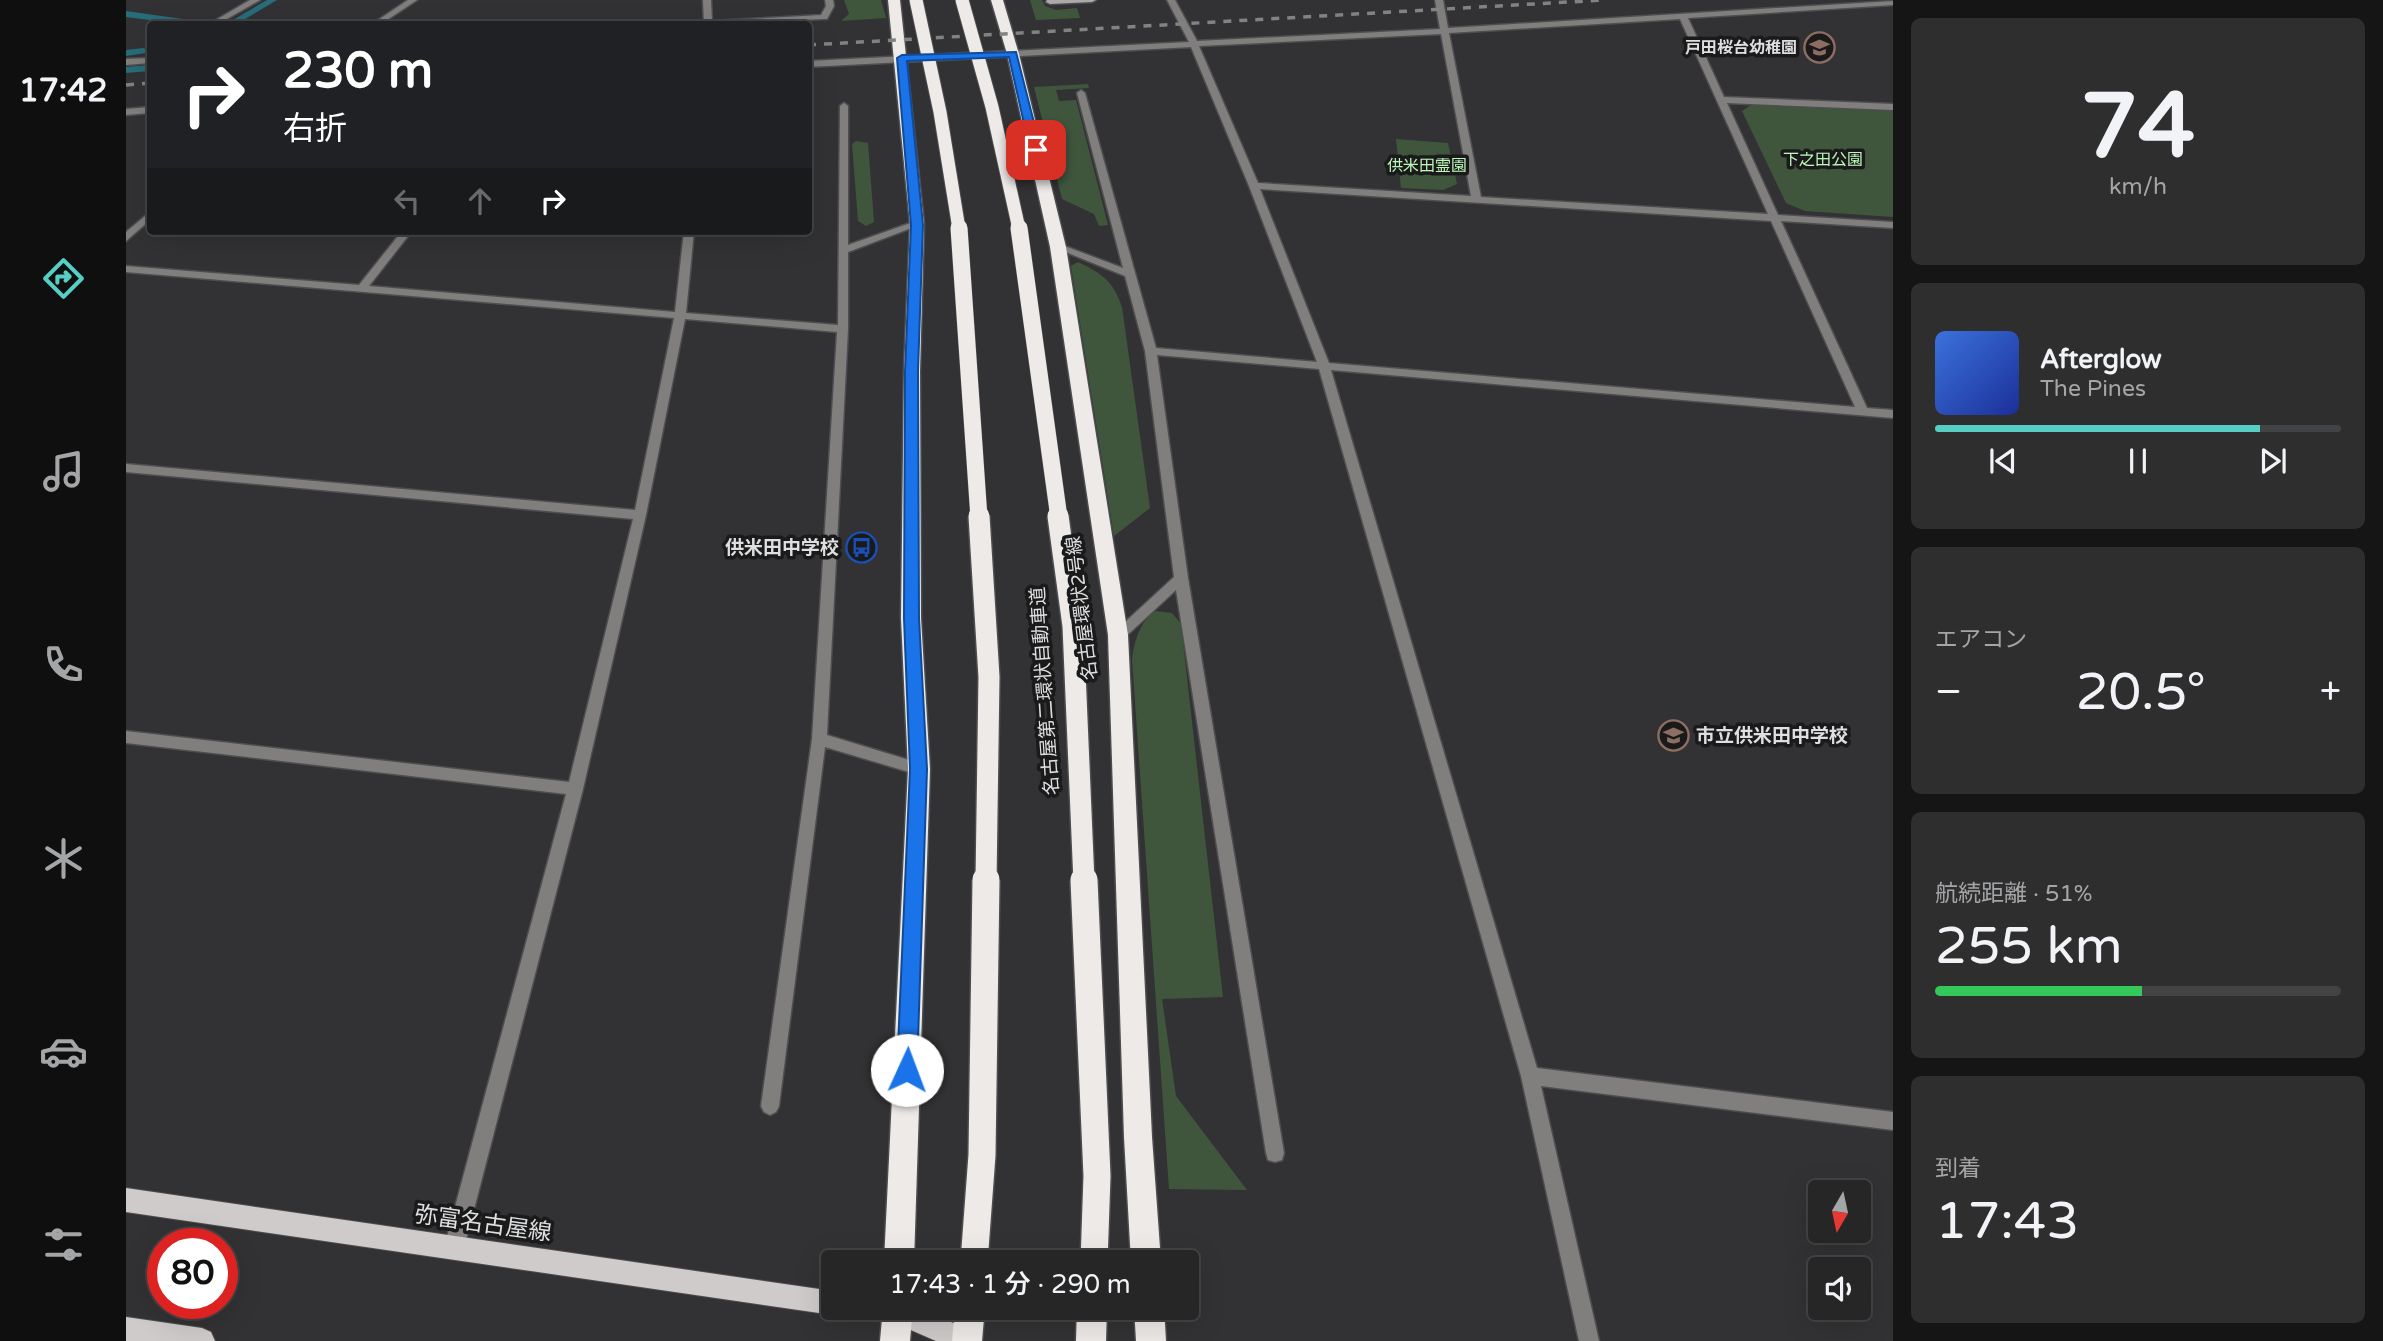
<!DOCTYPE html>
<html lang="ja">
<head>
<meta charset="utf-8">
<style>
	body { margin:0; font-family:"Varela Round","Noto Sans JP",sans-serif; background:#2e2e2f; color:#f1f3f6; height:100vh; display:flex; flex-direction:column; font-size:26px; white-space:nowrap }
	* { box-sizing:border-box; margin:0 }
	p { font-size:23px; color:#a4a5a7 }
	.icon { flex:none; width:38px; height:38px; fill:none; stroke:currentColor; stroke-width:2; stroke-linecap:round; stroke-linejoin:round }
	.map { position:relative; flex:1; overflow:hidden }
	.details { display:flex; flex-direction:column; gap:18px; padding:18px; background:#151515; width:490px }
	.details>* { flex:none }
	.guide { position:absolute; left:21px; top:21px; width:665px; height:214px; border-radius:7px; box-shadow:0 7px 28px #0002,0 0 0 2px #424344; background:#202124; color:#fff; overflow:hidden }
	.needle { width:46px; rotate:189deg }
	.fabs { position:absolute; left:1682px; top:1180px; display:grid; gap:14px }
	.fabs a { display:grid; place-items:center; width:63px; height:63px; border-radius:7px; background:#262627; box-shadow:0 7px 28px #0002,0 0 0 2px #424344; font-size:35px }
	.speed { position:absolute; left:21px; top:1228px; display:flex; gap:14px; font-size:35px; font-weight:700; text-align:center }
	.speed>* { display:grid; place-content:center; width:91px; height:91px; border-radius:50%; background:#262627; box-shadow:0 7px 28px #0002,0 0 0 2px #424344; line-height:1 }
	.speed .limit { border:10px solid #d22; background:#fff; color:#111 }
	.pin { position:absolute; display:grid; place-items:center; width:60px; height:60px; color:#fff; margin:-30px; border-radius:14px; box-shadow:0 4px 10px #0006 }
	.me { position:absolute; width:77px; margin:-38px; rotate:2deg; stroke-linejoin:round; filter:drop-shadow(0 0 5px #0008) }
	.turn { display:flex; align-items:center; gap:24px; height:147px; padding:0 21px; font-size:32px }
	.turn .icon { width:91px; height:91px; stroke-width:2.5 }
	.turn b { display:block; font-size:49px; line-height:60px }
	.lanes { display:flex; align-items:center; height:66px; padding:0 21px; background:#0003; justify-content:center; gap:35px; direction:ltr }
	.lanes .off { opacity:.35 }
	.big { font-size:52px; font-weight:600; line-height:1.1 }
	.details .widget { flex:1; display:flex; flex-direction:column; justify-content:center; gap:10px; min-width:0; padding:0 24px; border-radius:10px; background:#2e2e2f }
	.details .dial { align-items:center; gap:0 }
	.dial b { font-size:91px; line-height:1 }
	.song { display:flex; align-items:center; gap:21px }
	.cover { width:84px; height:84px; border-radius:10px; background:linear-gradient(135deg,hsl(220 70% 55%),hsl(230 70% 35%)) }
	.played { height:7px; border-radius:4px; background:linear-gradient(90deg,#56cec4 80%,#424344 80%) }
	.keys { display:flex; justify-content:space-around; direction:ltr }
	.heat { display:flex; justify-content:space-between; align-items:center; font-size:38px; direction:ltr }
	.charge { height:10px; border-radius:5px; background:linear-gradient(90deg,#34c759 51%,#424344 0) }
	.trip { position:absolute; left:695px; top:1250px; width:378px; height:70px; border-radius:7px; background:#262627; box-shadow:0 7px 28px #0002,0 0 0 2px #424344; font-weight:600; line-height:70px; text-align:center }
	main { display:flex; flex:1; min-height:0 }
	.menu { display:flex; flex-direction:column; width:126px; justify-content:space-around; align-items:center; background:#0f0f10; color:#a4a5a7 }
	.menu .icon { width:49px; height:49px }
	.menu .active { color:#56cec4 }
	.menu b { font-size:32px; color:#f1f3f6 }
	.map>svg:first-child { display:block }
	.green { fill:#3f563d }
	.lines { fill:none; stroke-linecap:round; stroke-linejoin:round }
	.stream { fill:#276d7a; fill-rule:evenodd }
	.street-casing { stroke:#4e4e50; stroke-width:3 }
	.secondary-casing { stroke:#4e4e50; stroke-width:3 }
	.primary-casing { stroke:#4e4e50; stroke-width:2 }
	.highway-casing { stroke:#4e4e50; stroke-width:3 }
	.street { fill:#807f7e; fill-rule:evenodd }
	.secondary { fill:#acaaa9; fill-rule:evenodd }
	.primary { fill:#cecbca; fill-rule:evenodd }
	.highway { fill:#edeae8; fill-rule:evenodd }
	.rail { stroke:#818283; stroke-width:3.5; stroke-dasharray:8 8; stroke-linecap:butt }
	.highway-bridge-far3-casing { stroke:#4e4e50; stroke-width:15; stroke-linecap:butt }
	.highway-bridge-far2-casing { stroke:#4e4e50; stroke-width:18; stroke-linecap:butt }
	.highway-bridge-far1-casing { stroke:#4e4e50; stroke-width:24; stroke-linecap:butt }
	.highway-bridge-casing { stroke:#4e4e50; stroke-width:30; stroke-linecap:butt }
	.highway-bridge-far3 { stroke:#edeae8; stroke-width:13 }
	.highway-bridge-far2 { stroke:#edeae8; stroke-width:17 }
	.highway-bridge-far1 { stroke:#edeae8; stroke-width:21 }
	.highway-bridge { stroke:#edeae8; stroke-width:27 }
	.route { fill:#1a73e8; stroke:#114b97; stroke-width:2 }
	.labels { text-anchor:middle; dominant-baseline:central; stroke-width:7; stroke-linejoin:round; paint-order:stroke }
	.far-poi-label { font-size:16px; font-weight:bold; fill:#dedfe0; stroke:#1a1a1b; text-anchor:end }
	.far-park-label { font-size:16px; fill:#bdf7b9; stroke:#1a1a1b }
	.poi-label { font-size:19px; font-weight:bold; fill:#dedfe0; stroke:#1a1a1b; text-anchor:end }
	.street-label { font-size:19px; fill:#dedfe0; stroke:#1a1a1b }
	.near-street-label { font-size:23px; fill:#dedfe0; stroke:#1a1a1b }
</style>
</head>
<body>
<main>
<nav class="menu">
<b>17:42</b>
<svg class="icon active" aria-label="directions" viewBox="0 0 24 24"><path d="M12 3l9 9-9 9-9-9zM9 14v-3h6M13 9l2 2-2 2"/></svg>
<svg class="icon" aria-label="music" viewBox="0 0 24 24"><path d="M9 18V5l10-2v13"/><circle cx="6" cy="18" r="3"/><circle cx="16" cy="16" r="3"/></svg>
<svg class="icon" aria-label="phone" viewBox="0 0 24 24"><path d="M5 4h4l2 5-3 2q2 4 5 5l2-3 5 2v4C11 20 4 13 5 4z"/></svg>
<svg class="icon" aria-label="climate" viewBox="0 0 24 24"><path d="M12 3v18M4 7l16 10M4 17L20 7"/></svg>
<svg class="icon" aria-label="car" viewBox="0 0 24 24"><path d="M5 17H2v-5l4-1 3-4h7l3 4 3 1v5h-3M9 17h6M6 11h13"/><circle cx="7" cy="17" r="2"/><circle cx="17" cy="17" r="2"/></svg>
<svg class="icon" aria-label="filters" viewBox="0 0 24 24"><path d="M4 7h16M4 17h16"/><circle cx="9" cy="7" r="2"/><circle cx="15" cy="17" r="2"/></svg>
</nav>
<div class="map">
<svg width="1767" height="1341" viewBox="0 0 1767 1341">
	<rect width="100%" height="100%" fill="#323234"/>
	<!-- green -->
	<path class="green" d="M718,0H755L760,18L715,21L723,14Z
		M904,0H916L919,6L930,10L951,8L954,18L910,20Z
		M962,84L963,88L930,90L933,101L950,100L982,225L973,226L968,214L936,199L908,87Z
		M1625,105L1767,111V217L1679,211L1660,203L1616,111Z
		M1270,139L1322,143L1331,184L1317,190L1275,188Z
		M730,141L742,143L748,222L740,226L732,221L726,144Z
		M952,262C977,274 987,281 996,307L1024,508L988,536L945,266Z
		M1028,611L1046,613L1055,624L1097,997L1036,999L1050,1096L1121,1190L1043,1189L1006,659C1009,639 1013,625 1028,611Z"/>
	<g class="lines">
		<!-- stream -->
		<path class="stream" d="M141,0H151L111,24H100Z
			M0,11L64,20L69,23L55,24L0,17Z
			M17,48L20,49V53L0,56V50Z
			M24,65V71L0,73V67Z"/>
		<defs>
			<path id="street" d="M124,0H134L92,24H83Z
				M282,0H291L255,24H246Z
				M577,0H585L586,21L695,15L700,6L699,0H707L708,6L701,19H698L578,24Z
				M1041,0H1049L1071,41L1314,29L1309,0H1317L1322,28L1767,1V5L1562,18L1598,97L1767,104V110L1601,103L1652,215L1767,222V228L1655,221L1741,408L1767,410V418L1205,370L1411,1068L1767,1112V1130L1415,1086L1473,1341H1453L1395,1076L1193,369L1031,355L1062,578L1158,1153L1156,1160L1149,1162L1142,1160L1140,1153L1050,590L997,639L992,640L985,635L1048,577L1019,351L999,276L927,247L936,245L997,268L951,93L955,90L959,93L1030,348L1191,362L1123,186L1065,47L682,67V61L1063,42ZM1554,19L1642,214L1355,197L1323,33ZM1315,34L1345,196L1132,183L1073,46ZM1134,189L1645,221L1729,407L1203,363Z
				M24,58V63L0,65V59Z
				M718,103L722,106V245L787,222L796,224L722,252V329L701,735L793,763L798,765L800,769L798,773L793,775L699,747L653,1106L650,1112L644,1115L638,1112L635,1106L686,739L711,332L559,319L520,515L457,789L338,1248L335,1255L328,1258L321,1255L318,1248L440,794L0,743V731L443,782L507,519L0,472V464L509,510L548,318L0,272V266L233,285L276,231H286L243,286L549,312L558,231H568L560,313L712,325L714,106Z
				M24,107V113L0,115V109Z
				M24,212V220L0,241V232Z"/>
			<path id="secondary" d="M921,0H970L966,2L924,4L920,2Z"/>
			<path id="primary" d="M0,1188L707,1291V1307H718L716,1312L707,1315L0,1212Z
				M725,1307H789L849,1332L853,1341H810L771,1324L728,1316Z
				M0,1317L76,1328L85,1332L89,1341H0Z"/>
			<path id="highway" d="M762,0H774L798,224L794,371L795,618L804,769L788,1262H758L782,769L775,618L778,371L784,224Z
				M865,0H877L893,54L940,247L1002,635L1026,1137L1035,1262H1005L998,1137L982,635L924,247L881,54Z
				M757,1307H787L784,1341H754Z
				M829,1307H859L856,1341H826Z
				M951,1307H981L980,1341H950Z
				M1008,1307H1038L1040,1341H1010Z"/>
		</defs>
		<!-- street casing -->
		<use href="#street" class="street-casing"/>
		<!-- secondary casing -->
		<use href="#secondary" class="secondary-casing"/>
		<!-- primary casing -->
		<use href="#primary" class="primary-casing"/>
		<!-- highway casing -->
		<use href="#highway" class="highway-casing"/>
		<!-- street -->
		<use href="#street" class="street"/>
		<!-- secondary -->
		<use href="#secondary" class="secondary"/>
		<!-- primary -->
		<use href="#primary" class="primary"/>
		<!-- highway -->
		<use href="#highway" class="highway"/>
		<!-- rail -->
		<path class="rail" d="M682,45L1478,0
			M0,85L24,83"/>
		<defs>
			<path id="highway-bridge-far3" d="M790,0L814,112L833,229
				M836,0L866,107L893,229"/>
			<path id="highway-bridge-far2" d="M833,228L853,518
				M893,228L933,518"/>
			<path id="highway-bridge-far1" d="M853,516L863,677L860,882
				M932,516L947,626L958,882"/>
			<path id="highway-bridge" d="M958,880L971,1176L968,1262
				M848,1262L856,1155L860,880"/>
		</defs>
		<!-- highway-bridge-far3 casing -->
		<use href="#highway-bridge-far3" class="highway-bridge-far3-casing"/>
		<!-- highway-bridge-far2 casing -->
		<use href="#highway-bridge-far2" class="highway-bridge-far2-casing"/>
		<!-- highway-bridge-far1 casing -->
		<use href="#highway-bridge-far1" class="highway-bridge-far1-casing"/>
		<!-- highway-bridge casing -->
		<use href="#highway-bridge" class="highway-bridge-casing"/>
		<!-- highway-bridge-far3 -->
		<use href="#highway-bridge-far3" class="highway-bridge-far3"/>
		<!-- highway-bridge-far2 -->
		<use href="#highway-bridge-far2" class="highway-bridge-far2"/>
		<!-- highway-bridge-far1 -->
		<use href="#highway-bridge-far1" class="highway-bridge-far1"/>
		<!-- highway-bridge -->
		<use href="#highway-bridge" class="highway-bridge"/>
	</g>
	<!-- route -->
	<path class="route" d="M890,52L915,150L910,154L904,150L883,57L781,61L797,225L792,371L793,618L801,769L791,1070L788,1077L781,1080L774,1077L771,1070L784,769L778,618L779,371L785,225L771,58L776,55Z"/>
	<!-- icons -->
	<defs>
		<symbol id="school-ring" viewBox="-11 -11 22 22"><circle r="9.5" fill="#1a1a1b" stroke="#8d6e63" stroke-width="1.5"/><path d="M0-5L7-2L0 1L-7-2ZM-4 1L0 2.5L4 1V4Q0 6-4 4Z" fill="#8d6e63"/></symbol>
		<symbol id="bus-ring" viewBox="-11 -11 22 22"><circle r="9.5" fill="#1a1a1b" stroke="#1a4fb4" stroke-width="1.5"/><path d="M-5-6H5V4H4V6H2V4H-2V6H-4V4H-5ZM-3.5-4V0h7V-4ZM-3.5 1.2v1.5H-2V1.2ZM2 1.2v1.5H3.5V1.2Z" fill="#1a4fb4"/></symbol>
	</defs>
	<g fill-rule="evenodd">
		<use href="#school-ring" x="1676" y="30" width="35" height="35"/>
		<use href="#bus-ring" x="718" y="530" width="35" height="35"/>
		<use href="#school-ring" x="1530" y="718" width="35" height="35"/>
	</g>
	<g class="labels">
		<!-- far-poi labels -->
		<g class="far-poi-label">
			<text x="1671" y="48">戸田桜台幼稚園</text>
		</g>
		<!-- far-park labels -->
		<g class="far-park-label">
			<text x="1697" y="160">下之田公園</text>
			<text x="1301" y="166">供米田霊園</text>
		</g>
		<!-- poi labels -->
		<g class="poi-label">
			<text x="713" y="548">供米田中学校</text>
			<text x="1570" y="736" text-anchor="start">市立供米田中学校</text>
		</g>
		<!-- street labels -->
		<g class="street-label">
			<text transform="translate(956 608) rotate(-97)">名古屋環状2号線</text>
			<text transform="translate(919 691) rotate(-94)">名古屋第二環状自動車道</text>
		</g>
		<!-- near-street labels -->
		<g class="near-street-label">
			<text transform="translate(357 1224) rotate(8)">弥富名古屋線</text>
		</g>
	</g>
</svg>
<div class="fabs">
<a><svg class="needle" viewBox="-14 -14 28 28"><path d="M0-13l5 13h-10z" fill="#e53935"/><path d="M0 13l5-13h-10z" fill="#a4a5a7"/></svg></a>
<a><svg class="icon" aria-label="sound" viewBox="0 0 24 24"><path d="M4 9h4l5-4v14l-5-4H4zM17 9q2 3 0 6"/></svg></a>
</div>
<div class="speed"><div class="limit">80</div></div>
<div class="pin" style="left:910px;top:150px;background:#d93025"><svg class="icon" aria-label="arrive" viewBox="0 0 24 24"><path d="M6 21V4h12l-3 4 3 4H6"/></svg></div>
<svg class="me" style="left:781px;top:1070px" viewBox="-20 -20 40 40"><circle r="19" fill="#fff"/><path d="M0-13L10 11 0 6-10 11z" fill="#1a73e8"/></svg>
<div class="trip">17:43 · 1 分 · 290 m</div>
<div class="guide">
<div class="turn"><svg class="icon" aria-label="right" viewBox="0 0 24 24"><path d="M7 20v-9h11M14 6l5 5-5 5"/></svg><div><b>230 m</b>右折</div></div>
<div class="lanes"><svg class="icon off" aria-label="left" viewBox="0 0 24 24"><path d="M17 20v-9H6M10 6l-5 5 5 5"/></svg><svg class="icon off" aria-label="ahead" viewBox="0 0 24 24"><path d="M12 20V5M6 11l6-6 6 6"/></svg><svg class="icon" aria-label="right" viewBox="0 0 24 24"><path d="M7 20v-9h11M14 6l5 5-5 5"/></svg></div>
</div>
</div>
<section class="details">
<div class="widget dial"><b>74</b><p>km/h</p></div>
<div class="widget">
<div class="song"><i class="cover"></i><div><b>Afterglow</b><p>The Pines</p></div></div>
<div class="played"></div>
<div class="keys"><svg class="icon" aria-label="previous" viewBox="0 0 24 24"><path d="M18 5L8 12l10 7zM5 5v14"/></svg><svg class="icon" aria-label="pause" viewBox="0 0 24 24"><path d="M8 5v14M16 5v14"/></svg><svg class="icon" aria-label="next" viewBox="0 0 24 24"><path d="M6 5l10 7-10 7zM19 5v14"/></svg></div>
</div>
<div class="widget"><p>エアコン</p>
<div class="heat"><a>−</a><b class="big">20.5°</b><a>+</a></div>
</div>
<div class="widget"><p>航続距離 · 51%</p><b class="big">255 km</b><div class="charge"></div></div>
<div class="widget"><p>到着</p><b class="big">17:43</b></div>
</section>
</main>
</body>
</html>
